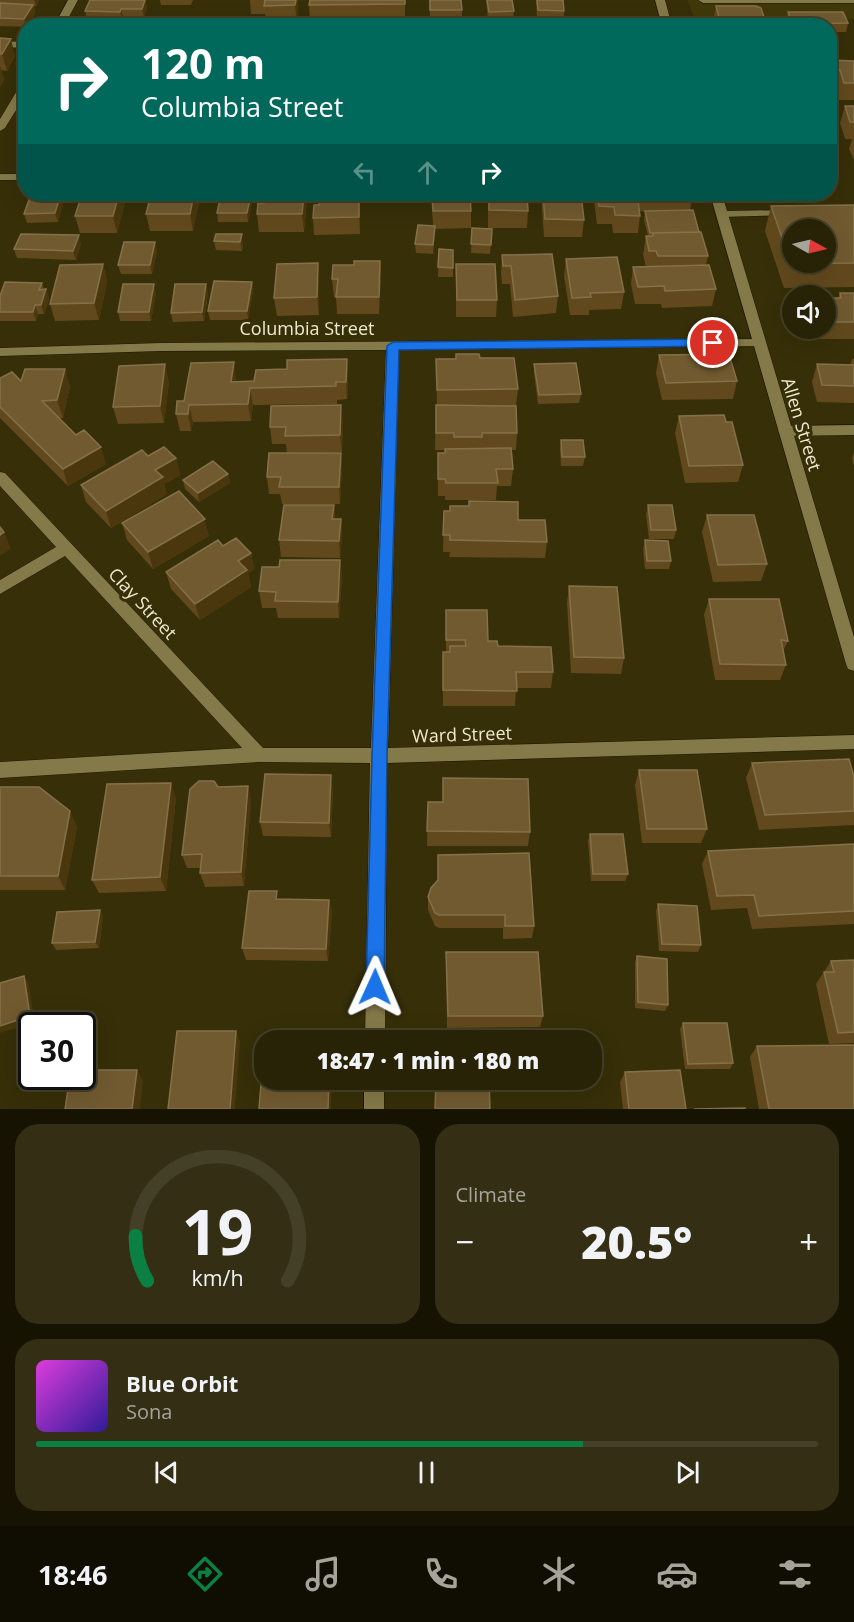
<!DOCTYPE html>
<html lang="en">
<head>
<meta charset="utf-8">
<style>
	body { margin:0; font-family:"Open Sans",sans-serif; background:#342f14; color:#f1f3f6; height:100vh; display:flex; flex-direction:column; font-size:22px; white-space:nowrap }
	* { box-sizing:border-box; margin:0 }
	p { font-size:20px; color:#a5a49b }
	.icon { flex:none; width:33px; height:33px; fill:none; stroke:currentColor; stroke-width:2; stroke-linecap:round; stroke-linejoin:round }
	.map { position:relative; height:1109px; overflow:hidden }
	.panel { display:flex; flex-direction:column; gap:15px; padding:15px; background:#161303; flex:1 }
	.panel>* { flex:none }
	.guide { position:absolute; left:18px; top:18px; width:819px; height:183px; border-radius:24px; box-shadow:0 6px 24px #0002,0 0 0 2px #444028; background:#00695c; color:#fff; overflow:hidden }
	.needle { width:39px; rotate:98deg }
	.buttons { position:absolute; left:782px; top:219px; display:grid; gap:12px }
	.buttons a { display:grid; place-items:center; width:54px; height:54px; border-radius:50%; background:#282306; box-shadow:0 6px 24px #0002,0 0 0 2px #444028; font-size:30px }
	.speed { position:absolute; left:18px; top:1012px; display:flex; gap:12px; font-size:30px; font-weight:700; text-align:center }
	.speed>* { display:grid; place-content:center; width:78px; height:78px; border-radius:50%; background:#282306; box-shadow:0 6px 24px #0002,0 0 0 2px #444028; line-height:1 }
	.speed .limit { border:3px solid #111; border-radius:9px; background:#fff; color:#111 }
	.pin { position:absolute; display:grid; place-items:center; width:51px; height:51px; color:#fff; margin:-26px; border:3px solid #fff; border-radius:50%; box-shadow:0 2px 6px #0007 }
	.me { position:absolute; width:66px; margin:-33px; rotate:1deg; stroke-linejoin:round; filter:drop-shadow(0 0 4px #0008) }
	.turn { display:flex; align-items:center; gap:21px; height:126px; padding:0 24px; font-size:27px }
	.turn .icon { width:78px; height:78px; stroke-width:2.5 }
	.turn b { display:block; font-size:42px; line-height:51px }
	.lanes { display:flex; align-items:center; height:57px; padding:0 24px; background:#0003; justify-content:center; gap:30px; direction:ltr }
	.lanes .off { opacity:.35 }
	.big { font-size:45px; font-weight:800; line-height:1.1 }
	.panel .tile { flex:1; display:flex; flex-direction:column; justify-content:center; gap:9px; min-width:0; padding:0 21px; border-radius:24px; background:#342f14 }
	.panel .dial { align-items:center; gap:0 }
	.dial svg { height:156px; overflow:visible; fill:none; stroke:#444028; stroke-width:7; stroke-linecap:round; text-anchor:middle }
	.dial text { fill:#f1f3f6; stroke:none }
	.song { display:flex; align-items:center; gap:18px }
	.cover { width:72px; height:72px; border-radius:9px; background:linear-gradient(135deg,hsl(300 70% 55%),hsl(250 70% 35%)) }
	.played { height:6px; border-radius:3px; background:linear-gradient(90deg,#0b8043 70%,#444028 70%) }
	.keys { display:flex; justify-content:space-around; direction:ltr }
	.heat { display:flex; justify-content:space-between; align-items:center; font-size:33px; direction:ltr }
	.panel .tiles { flex:1; display:grid; gap:15px; grid-template-columns:1fr 1fr }
	.tile:last-child { grid-column:span 2 }
	.trip { position:absolute; left:254px; top:1030px; width:348px; height:60px; border-radius:24px; background:#282306; box-shadow:0 6px 24px #0002,0 0 0 2px #444028; font-weight:800; line-height:60px; text-align:center }
	.dock { display:flex; height:96px; justify-content:space-around; align-items:center; background:#100e02; color:#a5a49b }
	.dock .icon { width:42px; height:42px }
	.dock .on { color:#0b8043 }
	.dock b { font-size:27px; color:#f1f3f6 }
	.map>svg:first-child { display:block }
	.built { fill:#41380a }
	.lines { fill:none; stroke-linecap:round; stroke-linejoin:round }
	.service-casing { stroke:#1c1700; stroke-width:1 }
	.minor-casing { stroke:#1c1700; stroke-width:1 }
	.tertiary-casing { stroke:#1c1700; stroke-width:1 }
	.service { fill:#847948; fill-rule:evenodd }
	.minor { fill:#847948; fill-rule:evenodd }
	.tertiary { fill:#847948; fill-rule:evenodd }
	.wall { fill:#62491d }
	.shaded-wall { fill:#4a370d }
	.building { fill:#715a30; stroke:#847149; stroke-width:1.5; fill-rule:evenodd }
	.route { fill:#1a73e8; stroke:#114b97; stroke-width:1.5 }
	.labels { text-anchor:middle; dominant-baseline:central; stroke-width:6; stroke-linejoin:round; paint-order:stroke }
	.street-label { font-size:18px; fill:#eee9cf; stroke:#362f08 }
</style>
</head>
<body>
<div class="map">
<svg width="854" height="1109" viewBox="0 0 854 1109">
	<rect width="100%" height="100%" fill="#362f08"/>
	<!-- built -->
	<path class="built" d="M688,0H854V19L695,21Z"/>
	<g class="lines">
		<defs>
			<path id="service" d="M698,0H854V3H703Z"/>
			<path id="minor" d="M68,0H78L64,26H54Z
				M0,41L26,42V48L0,47Z
				M26,81V94L5,128L0,131V119L21,84Z
				M0,174H26V180H0Z
				M788,210L792,211V215L722,217L716,214L722,211Z
				M759,339L764,340L765,343L764,346L399,350L388,748L854,735V749L387,763L385,1041H365L370,763L259,762L0,778V762L242,748L65,556L0,594V580L56,547L0,486V472L5,473L263,748H371L386,350L161,351L0,356V348L161,343Z
				M854,425V435L785,436L778,431L785,426Z
				M364,1080H384V1109H364Z"/>
			<path id="tertiary" d="M655,0H665L672,26H662Z
				M710,194H722L854,637V671L848,669L846,664Z"/>
		</defs>
		<!-- service casing -->
		<use href="#service" class="service-casing"/>
		<!-- minor casing -->
		<use href="#minor" class="minor-casing"/>
		<!-- tertiary casing -->
		<use href="#tertiary" class="tertiary-casing"/>
		<!-- service -->
		<use href="#service" class="service"/>
		<!-- minor -->
		<use href="#minor" class="minor"/>
		<!-- tertiary -->
		<use href="#tertiary" class="tertiary"/>
	</g>
	<!-- wall -->
	<path class="wall" d="M0,0H39L36,6H34L35,13L28,26H26V27L0,26Z
		M145,0L147,9L144,17H123L122,20H87L85,11Z
		M160,0H193L191,5H161Z
		M250,0H298L297,21L266,22L265,14H251Z
		M405,0V21L310,22L309,5Z
		M429,0L462,10V18H430Z
		M486,0H512L514,11L513,20H488Z
		M536,0H566H563L564,11V19H537Z
		M716,6L764,17L762,26H714L713,22Z
		M788,12L848,23L846,32H830V26H788L786,20Z
		M0,38L15,56L7,71L1,70L4,80L0,87Z
		M830,60L854,61V100H839L835,87H830Z
		M845,106H854V160L849,149L852,139H845L840,123Z
		M66,194L58,222L27,223L24,214Z
		M151,194H199L200,197L193,231H150L146,214Z
		M265,194H307V199L304,232H259L257,214L264,203Z
		M360,194V234L314,235L313,218L319,205Z
		M431,194H470L471,211V228L435,229L433,254L416,253L415,244L433,226Z
		M488,194H527L528,211L527,228H488Z
		M541,194H581L584,220L582,237H544Z
		M593,194H693L690,210L708,256L706,265L716,289L712,306L662,308L661,304H635L631,284L633,267H646L643,254L646,236H648L644,220L645,212L640,211V216L638,233H613L612,224H597Z
		M127,196L117,233H80L75,216Z
		M253,198L248,222H218L217,213Z
		M854,205V287L784,288L765,231L771,206Z
		M472,228L492,229L490,254L471,253Z
		M216,234L243,243L242,251L216,250L214,241Z
		M81,244L76,260L17,258L14,249Z
		M439,249L453,250V277H438Z
		M157,251L152,274H121L118,265Z
		M502,255L558,296L556,313L513,317L510,284H502L501,273Z
		M566,259L624,292L621,309L589,310V315H570L564,276Z
		M380,261L381,278L379,314H337L336,297H334L332,279L354,265Z
		M103,264L107,282L99,320L55,321L50,304Z
		M456,264L497,300L496,317H456Z
		M319,280V315L277,316L274,298Z
		M252,282L253,291L248,320H210L208,311Z
		M42,283L44,290L46,289L49,299L44,314H38L36,321H0V296Z
		M156,293L151,321H120L118,312Z
		M208,293L204,321L173,322L171,313Z
		M840,293H854V339H807L804,328H825V298H838Z
		M790,298H792V325H788L785,315Z
		M659,355L737,381L733,399L662,400L656,373Z
		M480,358L518,389L516,406L517,433L516,450H512L513,469L511,486H497L496,500H445V496H438V453H445V450H435L436,405H437L436,359Z
		M347,359L348,377L347,399L337,400V404L253,405L251,421L193,422L191,431H180L176,414L184,401L236,379V382L254,381L287,369Z
		M852,359H854V403L817,402L812,382L817,364L850,365Z
		M534,364L581,394L579,403L538,404L534,373Z
		M0,378L70,386L63,418H59L106,464L68,486L0,418Z
		M169,381L164,423L118,424L113,407Z
		M679,416L726,422L743,465L738,482L685,483L675,433Z
		M343,422L342,452L287,453L286,444H272L270,427Z
		M561,440L585,457L583,466H561L560,449Z
		M854,452V466L852,459Z
		M341,453L342,470L340,504H282L280,494H269L267,477Z
		M148,456L176,458L180,475L164,484L167,494L111,528L86,502L81,485Z
		M228,474L230,483L199,502L185,489L183,480Z
		M334,505L335,519H341L342,536L340,558L281,557L279,540Z
		M648,505L676,530L674,539H649L646,514Z
		M444,511L518,520L547,542L545,558L449,557L450,552H443Z
		M707,515L767,564L761,581L713,582L702,532Z
		M122,523L209,536L153,569L127,540Z
		M645,540L671,561L669,569H645L643,549Z
		M223,546L251,553L254,569L248,573L251,587L200,620L171,589L166,572Z
		M340,560L342,577L339,618H278L276,608H262L259,591L279,567Z
		M569,586L624,658L621,674L571,673L567,603Z
		M709,599L788,641L783,651L786,665L780,680H715L704,615Z
		M446,610L488,641L553,672L551,688H516L515,706H443V652H446Z
		M752,763L854,777V825L759,830L746,778Z
		M639,770L707,829L701,843H642L635,785Z
		M0,787L77,826L65,890H0Z
		M218,787L251,801L244,886L205,887L200,873L201,868H187L182,855Z
		M333,790L331,837L263,836L260,822Z
		M176,798L166,891L99,893L92,880Z
		M428,802L530,832L528,846H427Z
		M590,834L628,874L625,881H591L588,841Z
		M854,844V924L752,929L747,908L711,910L702,864L708,851Z
		M438,855L534,926L532,938L503,939V928H439L435,926L428,910V897L438,881Z
		M279,899L329,900L332,913L328,961L246,960L242,948Z
		M658,904L701,945L698,952L659,951L656,911Z
		M100,910L103,917L99,948L56,950L52,943Z
		M446,952L543,1016L540,1027L447,1028Z
		M637,956L668,1005L665,1011L635,1008V962Z
		M854,960V1043L829,1044L816,984L831,961Z
		M683,1023L733,1063L730,1069H685L680,1029Z
		M757,1046L854,1109H759L750,1057Z
		M625,1072L686,1109H623L620,1082Z"/>
	<!-- shaded-wall -->
	<path class="shaded-wall" d="M34,0H39L36,6Z
		M145,0L147,9L144,17L142,9Z
		M296,0H298L297,21L295,5Z
		M33,5L35,13L28,26H26L24,19Z
		M121,9L123,17L122,20L120,12Z
		M11,39L15,56L7,71L2,54Z
		M0,66L4,80L0,87Z
		M61,194H66L58,222L55,213Z
		M119,194H126L127,196L117,233L113,216Z
		M194,194H199L200,197L193,231L190,214Z
		M251,194H252L253,198L248,222L247,213Z
		M304,194H307V199L304,232L302,214Z
		M359,194H360V234L359,217Z
		M242,234L243,243L242,251L240,242Z
		M79,235L81,244L76,260L73,251Z
		M155,242L157,251L152,274L150,265Z
		M380,261L381,278L379,314V297Z
		M318,263L319,280V315L317,297Z
		M103,264L107,282L99,320L94,303Z
		M252,282L253,291L248,320L247,311Z
		M154,284L156,293L151,321L149,312Z
		M206,284L208,293L204,321L202,312Z
		M46,289L49,299L44,314L41,305Z
		M35,305L38,314L36,321L33,312Z
		M347,359L348,377L347,399L346,382Z
		M234,362L236,379L234,399L231,382Z
		M165,364L169,381L164,423L160,406Z
		M65,369L70,386L63,418L57,400Z
		M250,388L253,405L251,421L248,404Z
		M189,405L193,422L191,431L188,414Z
		M341,405L343,422L342,452L340,435Z
		M101,447L106,464L68,486L63,469Z
		M341,453L342,470L340,504L339,487Z
		M176,458L180,475L164,484L167,494L111,528L106,511L155,470Z
		M228,474L230,483L199,502L198,493Z
		M334,505L335,522L332,519Z
		M205,519L209,536L153,569L148,552Z
		M341,519L342,536L340,558L339,541Z
		M4,532L11,549L0,556V535Z
		M251,553L254,569L248,573L251,587L200,620L195,604L238,561Z
		M340,560L342,577L339,618L338,602Z
		M331,775L333,790L331,837L329,823Z
		M171,783L176,798L166,891L160,877Z
		M248,786L251,801L244,886L241,872Z
		M70,811L77,826L65,890L58,876Z
		M329,900L332,913L328,961L326,949Z
		M100,910L103,917L99,948L95,942Z
		M24,976L28,982L35,1022L0,1033V1026Z
		M236,1031L240,1042L235,1109H230Z
		M137,1070L143,1080L140,1109H132Z
		M329,1080H332L331,1109H328Z"/>
	<!-- building -->
	<path class="building" d="M90,0H145L142,9H121L120,12L85,11Z
		M265,0H296L295,5L264,6Z
		M310,0H405V4L309,5Z
		M430,0H461L462,10H430Z
		M487,0H512L514,11L489,12Z
		M537,0H563L564,11L538,10Z
		M0,3L33,5L24,19L0,18Z
		M716,6H756L761,8L764,17H759L762,24H721Z
		M788,12H843L848,23L793,24Z
		M0,38L11,39L2,54H0Z
		M830,60L854,61V83H844L840,70H830Z
		M845,106H854V122H850Z
		M31,194H61L55,213L24,214Z
		M82,194H119L113,216H75Z
		M151,194H194L190,214H146Z
		M221,194H251L247,213H217Z
		M265,194H304L302,214H257L258,203H264Z
		M320,194H359V217L313,218L314,205H319Z
		M432,194H470L471,211H433Z
		M489,194H527L528,211L489,210Z
		M543,194H581L584,220L545,219Z
		M597,194H693V195L637,194L640,216L615,215L614,207L599,206Z
		M854,205V263L791,264L771,206ZM792,230H825V262H792Z
		M693,210L699,232L650,233L645,211Z
		M418,225L435,226L433,245L415,244Z
		M472,228L492,229L491,245L471,244Z
		M701,232L708,256H658L656,251H649L646,236H653V233Z
		M21,234L79,235L73,251L14,249Z
		M216,234H242L240,242L214,241Z
		M124,242H155L150,265H118Z
		M439,249L453,250V268L438,267Z
		M552,254L558,296L515,300L511,266H503L502,255Z
		M617,257L624,292L590,293L591,297L572,298L566,259Z
		M354,261H380L379,297H336L338,279H332L333,265H354Z
		M318,263L317,297L274,298L277,264Z
		M103,264L94,303L50,304L60,265Z
		M456,264H495L497,300H457Z
		M709,265L716,289L665,291L664,286L638,287L633,267Z
		M214,281L252,282L247,311H208Z
		M5,282L42,283L39,290L46,289L41,305H35L33,312H0V296Z
		M123,284H154L149,312H118Z
		M175,284H206L202,312L171,313Z
		M840,293H854V322H825V298H841Z
		M456,354H479L480,358H514L518,389L437,390L436,359H456Z
		M729,354L737,381L666,383L659,355Z
		M347,359L346,382H336V386L250,388L248,404L189,405L188,414H176L177,401H184L191,363L234,362L231,382L254,381L256,370L287,369V360Z
		M576,363L581,394L539,395L534,364Z
		M165,364L160,406L113,407L119,366Z
		M817,364L854,365V386L822,385Z
		M25,369H65L57,400L42,401L76,435L84,430L101,447L63,469L0,407V378L12,372L21,381Z
		M341,405L340,435L285,436L286,427H270L271,406Z
		M436,405L516,406L517,433H482V437H454V433H436Z
		M724,415L726,422H732L743,465L689,466L679,416Z
		M561,440H583L585,457H562Z
		M164,447L176,458L155,470L163,477L106,511L81,485L142,450L148,456Z
		M511,448L513,469H496L498,483H446L445,479H438V453H445V449Z
		M269,453H341L339,487H279L281,477H267Z
		M213,461L228,474L198,493L183,480Z
		M179,491L205,519L148,552L122,523Z
		M469,501L518,502V520H545L547,542L450,540V535H443L444,511H450V506H469Z
		M284,505H334L332,519H341L339,541L279,540Z
		M648,505H672L676,530H651Z
		M707,515H754L767,564L718,565Z
		M0,527L4,532L0,535Z
		M236,538L251,553L238,561L247,570L195,604L166,572L218,540L223,546Z
		M645,540L668,541L671,561H647Z
		M280,560H340L338,602L275,601L276,592L259,591L262,567H279Z
		M569,586L617,587L624,658L574,657Z
		M709,599H779L788,641L781,640L786,665L720,664Z
		M446,610H487L488,641H497L498,646L551,647L553,672H516L517,691L443,690V652H450V646H466L465,640H446Z
		M849,759L854,777V811L765,815L752,763Z
		M639,770H697L707,829H647Z
		M265,774L331,775L329,823L260,822Z
		M443,778L528,779L530,832L427,831L428,802H443Z
		M199,781H214L218,787L248,786L241,872L200,873L202,854L182,855L190,789Z
		M171,783L160,877L92,880L107,784Z
		M0,787H39L70,811L58,876H0Z
		M590,834H623L628,874H593Z
		M854,844V911L759,916L754,895L717,896L708,851Z
		M529,853L534,926H505V915H439L435,913L428,897L431,888L438,880V855Z
		M249,891H277L276,899L329,900L326,949L242,948Z
		M658,904L697,906L701,945L662,944Z
		M100,910L95,942L52,943L57,912Z
		M446,952H538L543,1016H448Z
		M637,956L667,959L668,1005L638,1002Z
		M854,960V1032L838,1033L824,972H834L831,961Z
		M24,976L30,1016L0,1026V983Z
		M683,1023H727L733,1063L688,1064Z
		M177,1031H236L230,1109H168Z
		M854,1045V1109H769L757,1046Z
		M263,1058H264V1080H329L328,1109H259Z
		M82,1070H137L132,1109H65L70,1077H82Z
		M680,1070L686,1109H629L625,1072Z
		M436,1080H489L490,1109H435Z
		M745,1108V1109H694Z"/>
	<!-- route -->
	<path class="route" d="M713,339L719,343L717,346L399,350L387,756L384,987L381,993L375,995L369,993L366,987L372,756L387,346L393,342Z"/>
	<g class="labels">
		<!-- street labels -->
		<g class="street-label">
			<text x="307" y="328">Columbia Street</text>
			<text transform="translate(802 424) rotate(73)">Allen Street</text>
			<text transform="translate(143 603) rotate(47)">Clay Street</text>
			<text transform="translate(462 734) rotate(-2)">Ward Street</text>
		</g>
	</g>
</svg>
<div class="buttons">
<a><svg class="needle" viewBox="-14 -14 28 28"><path d="M0-13l5 13h-10z" fill="#e53935"/><path d="M0 13l5-13h-10z" fill="#a5a49b"/></svg></a>
<a><svg class="icon" aria-label="sound" viewBox="0 0 24 24"><path d="M4 9h4l5-4v14l-5-4H4zM17 9q2 3 0 6"/></svg></a>
</div>
<div class="speed"><div class="limit">30</div></div>
<div class="pin" style="left:713px;top:343px;background:#d93025"><svg class="icon" aria-label="arrive" viewBox="0 0 24 24"><path d="M6 21V4h12l-3 4 3 4H6"/></svg></div>
<svg class="me" style="left:375px;top:987px" viewBox="-20 -20 40 40"><path d="M0-17L14 15 0 8-14 15z" fill="#1a73e8" stroke="#fff" stroke-width="4"/></svg>
<div class="trip">18:47 · 1 min · 180 m</div>
<div class="guide">
<div class="turn"><svg class="icon" aria-label="right" viewBox="0 0 24 24"><path d="M7 20v-9h11M14 6l5 5-5 5"/></svg><div><b>120 m</b>Columbia Street</div></div>
<div class="lanes"><svg class="icon off" aria-label="left" viewBox="0 0 24 24"><path d="M17 20v-9H6M10 6l-5 5 5 5"/></svg><svg class="icon off" aria-label="ahead" viewBox="0 0 24 24"><path d="M12 20V5M6 11l6-6 6 6"/></svg><svg class="icon" aria-label="right" viewBox="0 0 24 24"><path d="M7 20v-9h11M14 6l5 5-5 5"/></svg></div>
</div>
</div>
<section class="panel">
<div class="tiles">
<div class="tile dial"><svg viewBox="0 0 100 80">
<path d="M14 69A42 42 0 1 1 86 69"/>
<path d="M14 69A42 42 0 0 1 8 46" stroke="#0b8043"/>
<text x="50" y="56" font-size="32" font-weight="700">19</text>
<text x="50" y="72" font-size="11">km/h</text>
</svg></div>
<div class="tile"><p>Climate</p>
<div class="heat"><a>−</a><b class="big">20.5°</b><a>+</a></div>
</div>
<div class="tile">
<div class="song"><i class="cover"></i><div><b>Blue Orbit</b><p>Sona</p></div></div>
<div class="played"></div>
<div class="keys"><svg class="icon" aria-label="previous" viewBox="0 0 24 24"><path d="M18 5L8 12l10 7zM5 5v14"/></svg><svg class="icon" aria-label="pause" viewBox="0 0 24 24"><path d="M8 5v14M16 5v14"/></svg><svg class="icon" aria-label="next" viewBox="0 0 24 24"><path d="M6 5l10 7-10 7zM19 5v14"/></svg></div>
</div>
</div>
</section>
<nav class="dock">
<b>18:46</b>
<svg class="icon on" aria-label="directions" viewBox="0 0 24 24"><path d="M12 3l9 9-9 9-9-9zM9 14v-3h6M13 9l2 2-2 2"/></svg>
<svg class="icon" aria-label="music" viewBox="0 0 24 24"><path d="M9 18V5l10-2v13"/><circle cx="6" cy="18" r="3"/><circle cx="16" cy="16" r="3"/></svg>
<svg class="icon" aria-label="phone" viewBox="0 0 24 24"><path d="M5 4h4l2 5-3 2q2 4 5 5l2-3 5 2v4C11 20 4 13 5 4z"/></svg>
<svg class="icon" aria-label="climate" viewBox="0 0 24 24"><path d="M12 3v18M4 7l16 10M4 17L20 7"/></svg>
<svg class="icon" aria-label="car" viewBox="0 0 24 24"><path d="M5 17H2v-5l4-1 3-4h7l3 4 3 1v5h-3M9 17h6M6 11h13"/><circle cx="7" cy="17" r="2"/><circle cx="17" cy="17" r="2"/></svg>
<svg class="icon" aria-label="filters" viewBox="0 0 24 24"><path d="M4 7h16M4 17h16"/><circle cx="9" cy="7" r="2"/><circle cx="15" cy="17" r="2"/></svg>
</nav>
</body>
</html>
